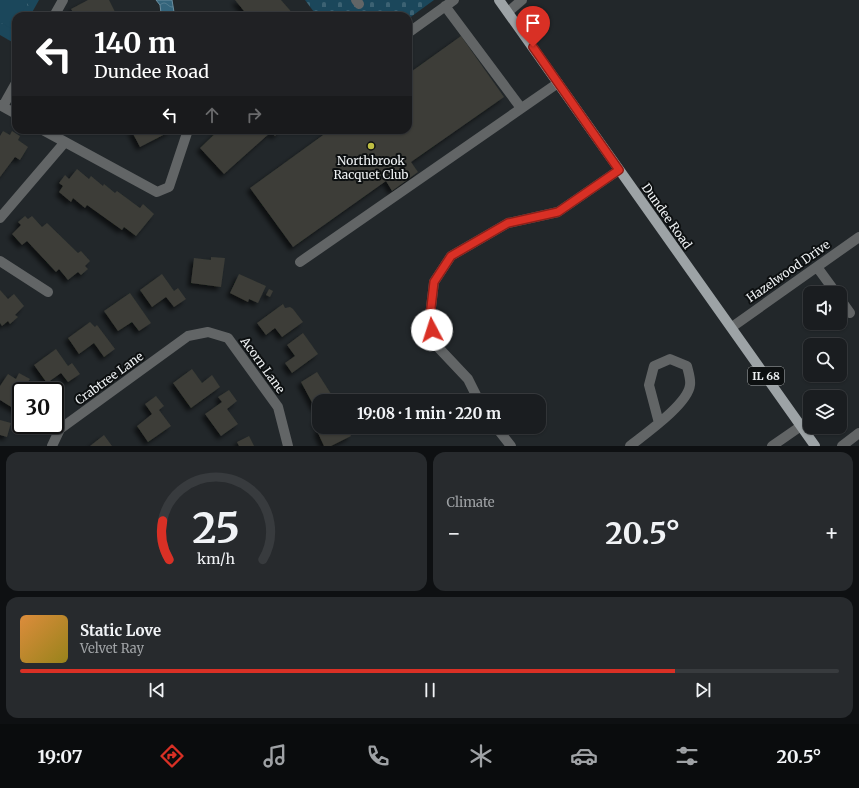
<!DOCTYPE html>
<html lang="en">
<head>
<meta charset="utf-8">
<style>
	body { margin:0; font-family:Merriweather,serif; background:#272a2d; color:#f1f3f6; height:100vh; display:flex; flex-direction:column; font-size:15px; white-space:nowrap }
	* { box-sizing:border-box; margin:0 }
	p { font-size:13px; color:#9fa2a5 }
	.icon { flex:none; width:22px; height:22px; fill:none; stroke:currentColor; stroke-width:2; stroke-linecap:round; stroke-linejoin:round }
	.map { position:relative; height:446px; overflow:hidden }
	.side { display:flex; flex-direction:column; gap:6px; padding:6px; background:#0e1012; flex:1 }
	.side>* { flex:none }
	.guide { position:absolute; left:12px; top:12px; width:400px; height:122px; border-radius:12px; box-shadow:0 1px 3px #0004,0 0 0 1px #383b3e; background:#202124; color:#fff; overflow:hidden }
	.tools { position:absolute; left:803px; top:286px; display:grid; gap:8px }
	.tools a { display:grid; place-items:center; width:44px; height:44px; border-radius:8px; background:#1a1d20; box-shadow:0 1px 3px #0004,0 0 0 1px #383b3e; font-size:20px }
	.speed { position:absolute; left:12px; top:382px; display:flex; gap:8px; font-size:20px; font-weight:700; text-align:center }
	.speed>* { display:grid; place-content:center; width:52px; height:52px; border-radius:50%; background:#1a1d20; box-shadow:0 1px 3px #0004,0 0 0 1px #383b3e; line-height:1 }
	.speed .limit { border:2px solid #111; border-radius:6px; background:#fff; color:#111 }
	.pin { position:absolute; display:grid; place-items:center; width:34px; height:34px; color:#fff; margin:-41px -17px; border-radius:50% 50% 50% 0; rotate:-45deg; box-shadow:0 0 4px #0007 }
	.pin .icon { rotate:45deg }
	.me { position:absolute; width:44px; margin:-22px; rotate:355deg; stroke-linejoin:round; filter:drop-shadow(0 0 3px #0008) }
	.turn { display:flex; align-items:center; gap:14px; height:84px; padding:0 16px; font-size:18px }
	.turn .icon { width:52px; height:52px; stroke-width:2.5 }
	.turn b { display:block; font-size:28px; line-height:34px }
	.lanes { display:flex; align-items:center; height:38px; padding:0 16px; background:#0003; justify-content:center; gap:20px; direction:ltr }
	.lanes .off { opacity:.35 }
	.big { font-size:30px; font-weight:700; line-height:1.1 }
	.side .tile { flex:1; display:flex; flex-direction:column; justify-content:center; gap:6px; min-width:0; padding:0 14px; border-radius:12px; background:#272a2d }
	.side .dial { align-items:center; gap:0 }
	.dial svg { height:104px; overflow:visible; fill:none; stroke:#383b3e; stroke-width:7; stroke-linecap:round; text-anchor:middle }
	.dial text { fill:#f1f3f6; stroke:none }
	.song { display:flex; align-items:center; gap:12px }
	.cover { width:48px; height:48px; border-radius:6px; background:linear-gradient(135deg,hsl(30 70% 55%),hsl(50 70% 35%)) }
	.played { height:4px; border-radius:2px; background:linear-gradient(90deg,#d93025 80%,#383b3e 80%) }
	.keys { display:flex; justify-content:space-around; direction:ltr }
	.heat { display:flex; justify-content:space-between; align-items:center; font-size:22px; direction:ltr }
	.side .tiles { flex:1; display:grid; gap:6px; grid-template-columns:1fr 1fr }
	.tile:last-child { grid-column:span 2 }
	.trip { position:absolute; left:312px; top:394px; width:234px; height:40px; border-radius:12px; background:#1a1d20; box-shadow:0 1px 3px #0004,0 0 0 1px #383b3e; font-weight:700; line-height:40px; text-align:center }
	.tabs { display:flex; height:64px; justify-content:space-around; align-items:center; background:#0a0c0d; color:#9fa2a5 }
	.tabs .icon { width:28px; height:28px }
	.tabs .selected { color:#d93025 }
	.tabs b { font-size:18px; color:#f1f3f6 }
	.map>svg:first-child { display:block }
	.cemetery { fill:url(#cemetery-stones) }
	.park { fill:url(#park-crowns) }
	.pitch { fill:#1b475b }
	.water { fill:url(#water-waves); stroke:#6c8fa0 }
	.building { fill:#3c3d37; filter:url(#shadow) }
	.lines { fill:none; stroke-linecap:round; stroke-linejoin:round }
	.minor { stroke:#626566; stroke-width:10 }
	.major { stroke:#9da3a6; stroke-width:10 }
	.route-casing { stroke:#8d1f18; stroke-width:10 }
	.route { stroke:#d93025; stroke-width:7 }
	.poi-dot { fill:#bfbe42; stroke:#0d1011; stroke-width:1.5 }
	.labels { text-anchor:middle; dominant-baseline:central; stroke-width:4; stroke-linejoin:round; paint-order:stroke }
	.shield { fill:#0d1011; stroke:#aaaeaf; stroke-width:1 }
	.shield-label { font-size:11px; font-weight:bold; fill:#eef1f3 }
	.poi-label { font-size:12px; fill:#eef1f3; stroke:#0d1011 }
	.street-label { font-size:12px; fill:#eef1f3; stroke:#0d1011 }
</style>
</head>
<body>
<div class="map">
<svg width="859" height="446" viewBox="0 0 859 446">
	<defs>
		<pattern id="cemetery-stones" width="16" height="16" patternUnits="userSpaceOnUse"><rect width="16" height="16" fill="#1b475b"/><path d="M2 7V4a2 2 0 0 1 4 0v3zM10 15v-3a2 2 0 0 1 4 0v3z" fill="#3c6273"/></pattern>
		<pattern id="park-crowns" width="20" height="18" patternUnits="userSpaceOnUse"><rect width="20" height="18" fill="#1b475b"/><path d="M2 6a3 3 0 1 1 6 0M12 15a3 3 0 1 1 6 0" fill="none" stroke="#3c6273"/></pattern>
		<pattern id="water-waves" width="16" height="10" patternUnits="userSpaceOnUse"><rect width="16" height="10" fill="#34657c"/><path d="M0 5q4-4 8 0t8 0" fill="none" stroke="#527c8f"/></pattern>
		<filter id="shadow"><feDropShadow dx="-3.5" dy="3.5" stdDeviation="2" flood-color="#0009"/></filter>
	</defs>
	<rect width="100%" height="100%" fill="#22272a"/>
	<!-- cemetery -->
	<path class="cemetery" d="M305,0H434L408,19V16H317Z"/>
	<!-- park -->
	<path class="park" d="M0,0H39L30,16H16V40L14,43L0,35Z"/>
	<!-- pitch -->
	<path class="pitch" d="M0,0H29L20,16H16V22L12,29L0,22Z"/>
	<!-- water -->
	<path class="water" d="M156,0H172L174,12L161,13L160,5Z"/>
	<!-- building -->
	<path class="building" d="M88,0H109L117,16H75L71,9Z
		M235,0H281L295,16H248Z
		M461,36L504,97L411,162L418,172L392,191L386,181L293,247L250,188L330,130H408V74Z
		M131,130H171V131L140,147Z
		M219,130H281L275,136L271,132L224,174L200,148Z
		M3,131L10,135L12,131L20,136L18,140L28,147L20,160L15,157L0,177V136Z
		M77,169L89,179L91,176L103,186L104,184L115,193L117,191L140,208L143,204L154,214L136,236L124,227L122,230L87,205L85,208L73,198L71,202L59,192L63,186L59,183L65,175L69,179Z
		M25,216L28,219L32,216L42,227L47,223L78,253L81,251L90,261L85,266L88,269L81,275L78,272L68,280L59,269L56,272L27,241L22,245L12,234L21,225L18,222Z
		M211,257L225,258L221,287L191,283L194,258L211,260Z
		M162,274L174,291L178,288L186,299L174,307L166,297L152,307L140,290Z
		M239,274L266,286L258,303L249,299L248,302L230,293Z
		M269,289L273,291L270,297L266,295Z
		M0,290L8,299L14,294L24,306L15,315L18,317L10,324L8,321L2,326L0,323Z
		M130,293L151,323L139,331L132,322L118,331L104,311Z
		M283,304L285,308L290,307L293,309L303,322L282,337L275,328L266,335L257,323Z
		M90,322L95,327L97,325L115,349L104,357L94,343L79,354L68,338Z
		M303,333L318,354L292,373L285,363L295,356L287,345Z
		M56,349L68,366L72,363L80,374L68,382L61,373L47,383L34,365Z
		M192,369L202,383L212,375L220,387L191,408L173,383Z
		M317,372L333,397L327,401H319V406L315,408L301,382Z
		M19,373L30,379L21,391V413L0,400V386L8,374L16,379Z
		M229,390L237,401L227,409L238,424L221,436L205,414L222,402L218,397Z
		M156,396L164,406L159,410L171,426L148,442L137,426L152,414L145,404Z
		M319,419V427H350L349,431L351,436L331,446H324L317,431L320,430L315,421Z
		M0,420L11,423L7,437L0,435Z
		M104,435L112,446H90Z
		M249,436L254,446H239L237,442Z"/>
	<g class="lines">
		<!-- minor -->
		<path class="minor" d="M356,0L359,4
			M445,6L521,108
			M508,12L522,0
			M54,16L63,0
			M408,33L454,0
			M0,105L16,114
			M3,106L16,83
			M43,130L157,192L169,187L188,130
			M0,218L65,142
			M0,261L48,292
			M300,262L558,83
			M817,267L836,293
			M840,299L850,313
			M732,327L859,237
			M479,401L468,379L435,344L430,316L434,282L451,256L508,223L558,212L619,170
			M496,427L511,446
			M52,446L60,429L188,336L208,332L228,338L278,407L288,446
			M630,446C645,434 688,404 690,385C691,379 688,371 687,366L670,359L654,366L649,385L659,423
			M772,446L801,426
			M842,446L859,433"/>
		<!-- major -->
		<path class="major" d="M499,0L815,446"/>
	</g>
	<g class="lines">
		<defs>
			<path id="route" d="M432,330L430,316L434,282L451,256L508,223L558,212L619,170L533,47"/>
		</defs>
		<!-- route casing -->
		<use href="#route" class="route-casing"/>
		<!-- route -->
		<use href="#route" class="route"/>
	</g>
	<!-- markers -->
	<circle class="poi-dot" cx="371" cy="146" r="4"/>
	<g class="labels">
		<!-- shield labels -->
		<rect class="shield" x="748" y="367" width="36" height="18" rx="3"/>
		<g class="shield-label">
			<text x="766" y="376">IL 68</text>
		</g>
		<!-- poi labels -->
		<g class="poi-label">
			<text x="371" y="160">Northbrook<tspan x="371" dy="14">Racquet Club</tspan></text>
		</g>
		<!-- street labels -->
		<g class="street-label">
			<text transform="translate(667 216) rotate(55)">Dundee Road</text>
			<text transform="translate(788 271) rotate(-35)">Hazelwood Drive</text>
			<text transform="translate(263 365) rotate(54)">Acorn Lane</text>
			<text transform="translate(109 378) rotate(-36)">Crabtree Lane</text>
		</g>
	</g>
</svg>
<div class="tools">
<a><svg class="icon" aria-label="sound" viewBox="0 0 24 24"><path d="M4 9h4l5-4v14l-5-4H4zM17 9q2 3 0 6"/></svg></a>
<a><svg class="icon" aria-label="search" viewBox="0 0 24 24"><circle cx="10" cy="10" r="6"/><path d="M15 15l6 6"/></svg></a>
<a><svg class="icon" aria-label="layers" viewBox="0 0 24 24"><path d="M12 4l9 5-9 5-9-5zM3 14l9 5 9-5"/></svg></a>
</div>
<div class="speed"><div class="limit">30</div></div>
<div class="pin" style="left:533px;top:47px;background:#d93025"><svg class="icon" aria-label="arrive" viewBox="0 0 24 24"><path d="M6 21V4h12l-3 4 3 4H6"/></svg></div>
<svg class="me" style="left:432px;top:330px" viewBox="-20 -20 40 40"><circle r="19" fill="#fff"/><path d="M0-13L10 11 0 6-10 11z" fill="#d93025"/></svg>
<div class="trip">19:08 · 1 min · 220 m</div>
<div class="guide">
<div class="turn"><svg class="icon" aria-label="left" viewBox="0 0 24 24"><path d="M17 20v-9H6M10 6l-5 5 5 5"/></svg><div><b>140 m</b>Dundee Road</div></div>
<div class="lanes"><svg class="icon" aria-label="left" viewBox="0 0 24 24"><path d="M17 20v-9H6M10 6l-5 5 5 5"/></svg><svg class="icon off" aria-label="ahead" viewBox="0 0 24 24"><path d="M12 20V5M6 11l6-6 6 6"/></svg><svg class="icon off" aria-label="right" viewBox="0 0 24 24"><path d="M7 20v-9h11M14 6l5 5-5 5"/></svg></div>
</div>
</div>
<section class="side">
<div class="tiles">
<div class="tile dial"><svg viewBox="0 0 100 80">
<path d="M14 69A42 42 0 1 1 86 69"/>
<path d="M14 69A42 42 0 0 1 9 39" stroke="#d93025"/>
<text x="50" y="56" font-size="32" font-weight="700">25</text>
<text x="50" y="72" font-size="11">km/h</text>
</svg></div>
<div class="tile"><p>Climate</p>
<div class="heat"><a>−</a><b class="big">20.5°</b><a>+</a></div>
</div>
<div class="tile">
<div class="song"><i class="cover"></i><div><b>Static Love</b><p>Velvet Ray</p></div></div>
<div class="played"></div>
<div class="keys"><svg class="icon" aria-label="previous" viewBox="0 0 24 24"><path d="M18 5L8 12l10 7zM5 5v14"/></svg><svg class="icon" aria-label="pause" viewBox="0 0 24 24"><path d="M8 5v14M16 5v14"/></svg><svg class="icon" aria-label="next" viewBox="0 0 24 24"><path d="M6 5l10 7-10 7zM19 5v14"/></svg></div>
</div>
</div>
</section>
<nav class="tabs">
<b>19:07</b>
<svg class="icon selected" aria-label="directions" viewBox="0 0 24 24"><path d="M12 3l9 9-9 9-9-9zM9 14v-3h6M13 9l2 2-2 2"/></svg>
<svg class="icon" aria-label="music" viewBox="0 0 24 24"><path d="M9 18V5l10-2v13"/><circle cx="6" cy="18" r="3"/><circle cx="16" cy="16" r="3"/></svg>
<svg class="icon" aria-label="phone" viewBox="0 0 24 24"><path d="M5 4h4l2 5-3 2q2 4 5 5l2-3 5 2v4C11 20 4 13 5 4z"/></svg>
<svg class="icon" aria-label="climate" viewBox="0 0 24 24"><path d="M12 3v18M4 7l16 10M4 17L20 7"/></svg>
<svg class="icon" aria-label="car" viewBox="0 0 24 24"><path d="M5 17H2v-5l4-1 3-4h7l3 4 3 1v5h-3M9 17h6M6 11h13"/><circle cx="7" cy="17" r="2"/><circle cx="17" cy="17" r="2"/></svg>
<svg class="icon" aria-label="filters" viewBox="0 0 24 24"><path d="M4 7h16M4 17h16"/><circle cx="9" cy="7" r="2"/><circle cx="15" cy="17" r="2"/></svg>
<b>20.5°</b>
</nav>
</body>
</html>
